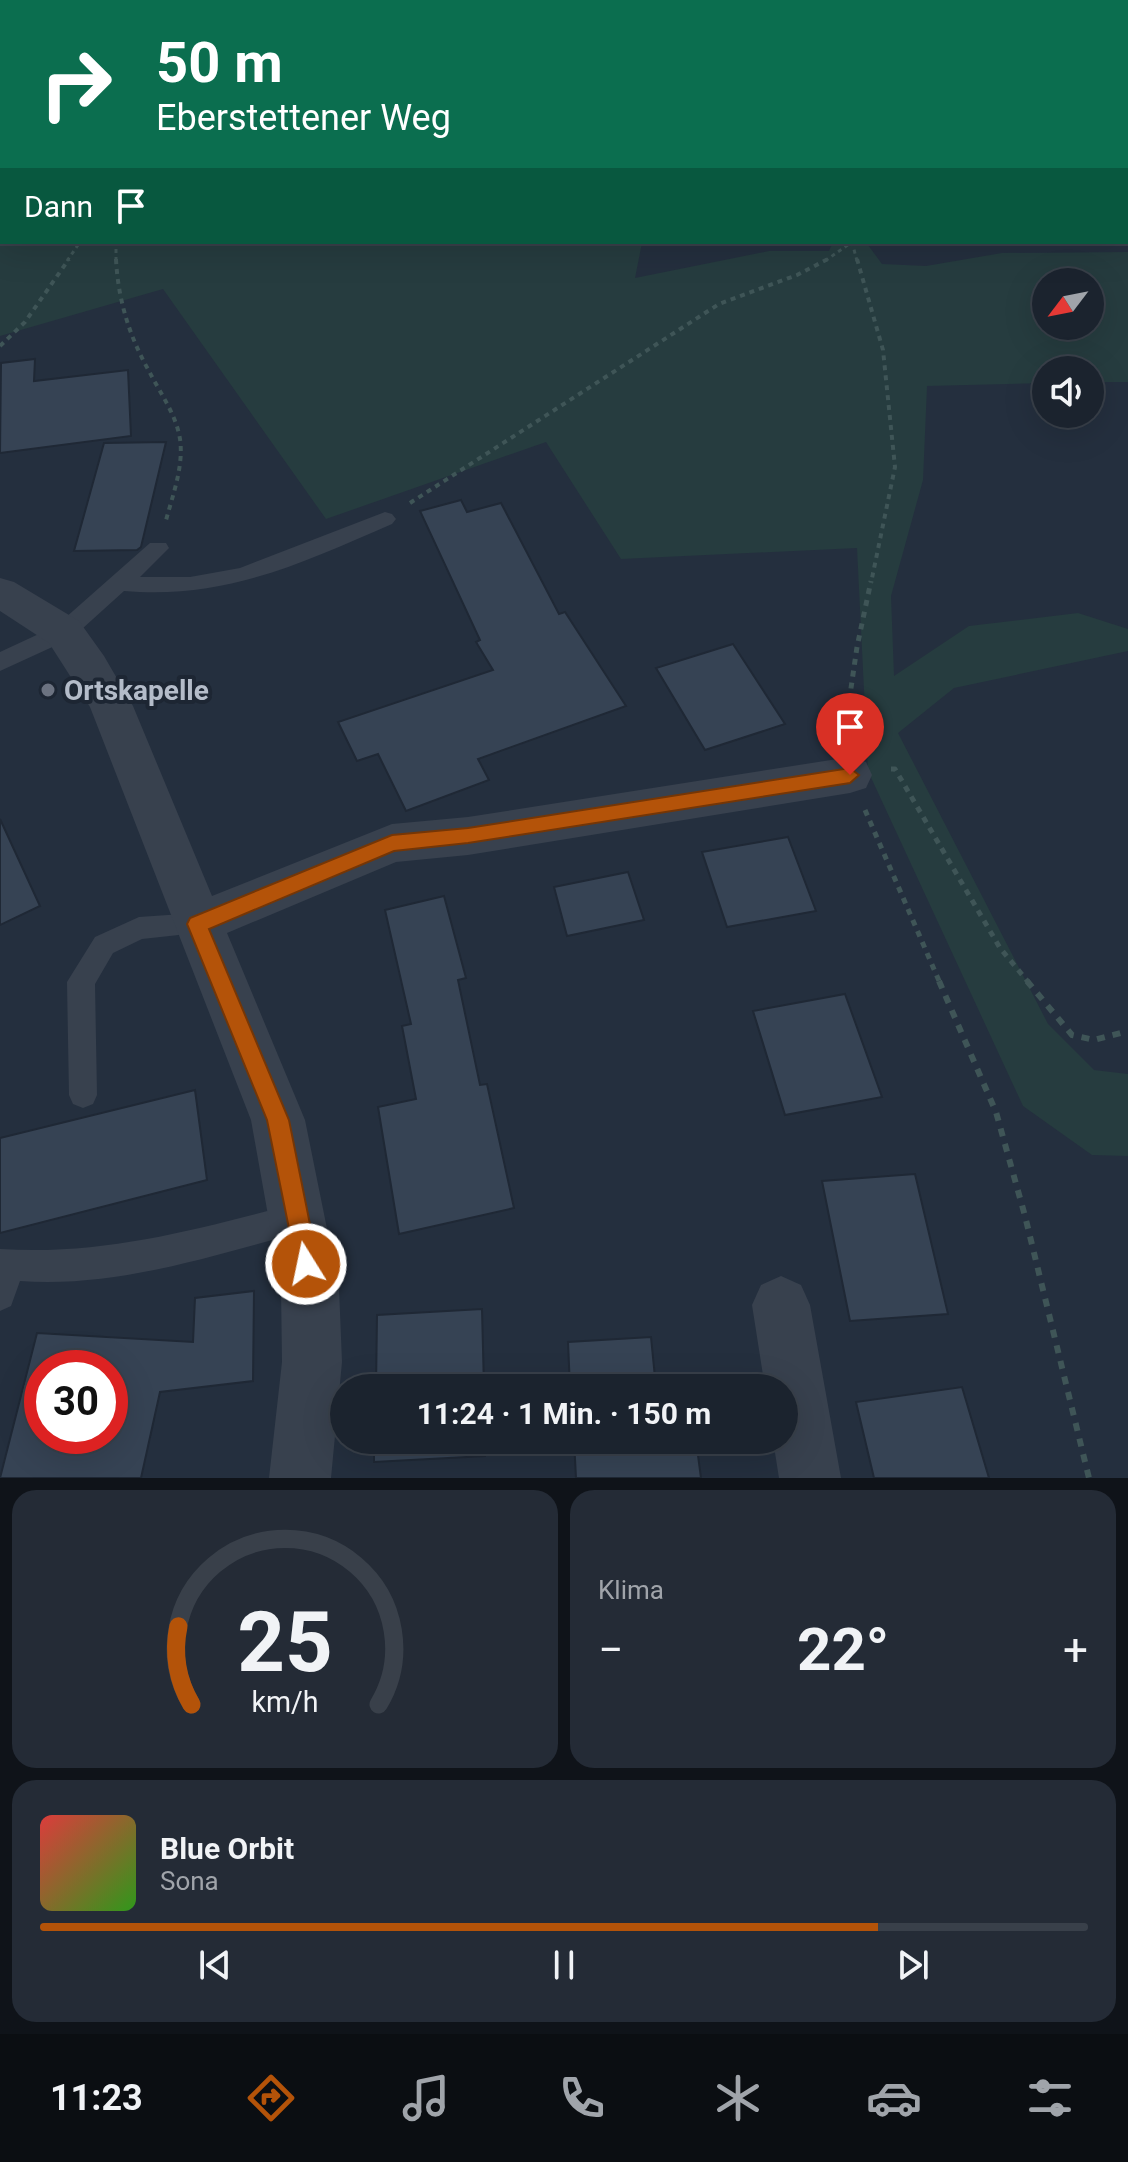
<!DOCTYPE html>
<html lang="de">
<head>
<meta charset="utf-8">
<style>
	body { margin:0; font-family:Roboto,sans-serif; background:#242b36; color:#f1f3f6; height:100vh; display:flex; flex-direction:column; font-size:30px; white-space:nowrap }
	* { box-sizing:border-box; margin:0 }
	p { font-size:26px; color:#a0a4aa }
	.icon { flex:none; width:44px; height:44px; fill:none; stroke:currentColor; stroke-width:2; stroke-linecap:round; stroke-linejoin:round }
	.map { position:relative; height:1478px; overflow:hidden }
	.side { display:flex; flex-direction:column; gap:12px; padding:12px; background:#0f1319; flex:1 }
	.side>* { flex:none }
	.top-card { position:absolute; left:0px; top:0px; width:1128px; height:244px; box-shadow:0 8px 32px #0002,0 0 0 2px #39404a; background:#0b6e4f; color:#fff; overflow:hidden }
	.needle { width:52px; rotate:238deg }
	.buttons { position:absolute; left:1032px; top:268px; display:grid; gap:16px }
	.buttons a { display:grid; place-items:center; width:72px; height:72px; border-radius:50%; background:#1b232e; box-shadow:0 8px 32px #0002,0 0 0 2px #39404a; font-size:40px }
	.speed { position:absolute; left:24px; top:1350px; display:flex; gap:16px; font-size:40px; font-weight:700; text-align:center }
	.speed>* { display:grid; place-content:center; width:104px; height:104px; border-radius:50%; background:#1b232e; box-shadow:0 8px 32px #0002,0 0 0 2px #39404a; line-height:1 }
	.speed .limit { border:12px solid #d22; background:#fff; color:#111 }
	.pin { position:absolute; display:grid; place-items:center; width:68px; height:68px; color:#fff; margin:-82px -34px; border-radius:50% 50% 50% 0; rotate:-45deg; box-shadow:0 0 8px #0007 }
	.pin .icon { rotate:45deg }
	.me { position:absolute; width:88px; margin:-44px; rotate:350deg; stroke-linejoin:round; filter:drop-shadow(0 0 6px #0008) }
	.turn { display:flex; align-items:center; gap:28px; height:168px; padding:0 24px; font-size:36px }
	.turn .icon { width:104px; height:104px; stroke-width:2.5 }
	.turn b { display:block; font-size:56px; line-height:68px }
	.then { display:flex; align-items:center; height:76px; padding:0 24px; background:#0003; gap:16px; font-size:30px }
	.big { font-size:60px; font-weight:700; line-height:1.1 }
	.side .tile { flex:1; display:flex; flex-direction:column; justify-content:center; gap:12px; min-width:0; padding:0 28px; border-radius:24px; background:#242b36 }
	.side .dial { align-items:center; gap:0 }
	.dial svg { height:208px; overflow:visible; fill:none; stroke:#39404a; stroke-width:7; stroke-linecap:round; text-anchor:middle }
	.dial text { fill:#f1f3f6; stroke:none }
	.song { display:flex; align-items:center; gap:24px }
	.cover { width:96px; height:96px; border-radius:12px; background:linear-gradient(135deg,hsl(0 70% 55%),hsl(110 70% 35%)) }
	.played { height:8px; border-radius:4px; background:linear-gradient(90deg,#b45309 80%,#39404a 80%) }
	.keys { display:flex; justify-content:space-around; direction:ltr }
	.heat { display:flex; justify-content:space-between; align-items:center; font-size:44px; direction:ltr }
	.side .tiles { flex:1; display:grid; gap:12px; grid-template-columns:1fr 1fr }
	.tile:last-child { grid-column:span 2 }
	.trip { position:absolute; left:330px; top:1374px; width:468px; height:80px; border-radius:40px; background:#1b232e; box-shadow:0 8px 32px #0002,0 0 0 2px #39404a; font-weight:700; line-height:80px; text-align:center }
	.dock { display:flex; height:128px; justify-content:space-around; align-items:center; background:#0b0e12; color:#a0a4aa }
	.dock .icon { width:56px; height:56px }
	.dock .on { color:#b45309 }
	.dock b { font-size:36px; color:#f1f3f6 }
	.map>svg:first-child { display:block }
	.green { fill:#263c3f; fill-rule:evenodd }
	.building { fill:#364354; stroke:#1f2835; stroke-width:2; fill-rule:evenodd }
	.lines { fill:none; stroke-linecap:round; stroke-linejoin:round }
	.path-far3 { stroke:#3f5557; stroke-width:3; stroke-dasharray:4 4; stroke-linecap:butt }
	.path-far2 { stroke:#3f5557; stroke-width:4; stroke-dasharray:5 5; stroke-linecap:butt }
	.path-far1 { stroke:#3f5557; stroke-width:5; stroke-dasharray:6 6; stroke-linecap:butt }
	.path { stroke:#3f5557; stroke-width:6; stroke-dasharray:8 8; stroke-linecap:butt }
	.lane { fill:#38414e; fill-rule:evenodd }
	.street { fill:#38414e; fill-rule:evenodd }
	.route { fill:#b45309; stroke:#753606; stroke-width:2 }
	.worship-dot { fill:#6b7280; stroke:#1d2633; stroke-width:3 }
	.labels { text-anchor:middle; dominant-baseline:central; stroke-width:8; stroke-linejoin:round; paint-order:stroke }
	.poi-label { font-size:28px; font-weight:bold; fill:#b4bcc9; stroke:#1d2633; text-anchor:start }
</style>
</head>
<body>
<div class="map">
<svg width="1128" height="1478" viewBox="0 0 1128 1478">
	<rect width="100%" height="100%" fill="#242f3e"/>
	<!-- green -->
	<path class="green" d="M0,0L842,2H2V242H649L642,243L635,278L769,251H829L833,242H870L868,245L882,264L926,266L1002,253L1128,252V382H1090V370H1046V383L927,386L923,480L891,596L894,676L969,626L1078,613L1128,629V651L954,688L898,733L1048,1024L1094,1070L1128,1074V1156L1092,1155L1023,1106L868,771L857,548L621,559L546,442L326,519L163,289L0,336ZM1046,282H1090V326H1046Z"/>
	<!-- building -->
	<path class="building" d="M35,359L34,381L128,370L131,436L0,453L1,363Z
		M166,442L141,547L137,550L74,551L104,443Z
		M461,500L467,512L501,503L559,614L565,612L626,706L478,759L489,780L406,811L378,754L357,761L338,722L493,670L476,642L480,640L420,511Z
		M733,644L785,724L705,750L656,668Z
		M0,819L40,906L0,925Z
		M788,837L816,911L727,927L702,852Z
		M628,872L644,920L567,936L554,887Z
		M444,896L466,978L458,980L480,1085L487,1084L514,1208L399,1234L378,1107L416,1099L402,1026L411,1024L385,910Z
		M845,994L882,1097L785,1115L753,1011Z
		M195,1090L207,1180L0,1233V1138Z
		M915,1174L948,1314L850,1321L822,1181Z
		M254,1291L253,1381L160,1392L141,1478H0L37,1333L193,1342L195,1298ZM42,1368H110V1436H42Z
		M482,1309L484,1388H376L377,1315Z
		M651,1337L656,1388H570L568,1342Z
		M962,1387L989,1478H874L856,1402Z
		M374,1440H485V1456L374,1462Z
		M574,1440H696L701,1478H576Z"/>
	<g class="lines">
		<!-- path-far3 -->
		<path class="path-far3" d="M852,242L857,261
			M67,261L80,242
			M116,261V242
			M825,261L852,242"/>
		<!-- path-far2 -->
		<path class="path-far2" d="M116,259C118,299 129,336 149,371C160,393 176,414 180,439C184,467 172,497 165,524
			M857,259L883,350L895,467L871,583
			M0,346L25,322L69,259
			M410,503L719,304L797,275L828,259"/>
		<!-- path-far1 -->
		<path class="path-far1" d="M844,736L857,647L871,581
			M891,769H895L1000,948L1029,983
			M865,810L940,983"/>
		<!-- path -->
		<path class="path" d="M939,981L996,1112L1025,1216L1089,1478
			M1027,981L1072,1035L1094,1040L1128,1031"/>
		<!-- lane -->
		<path class="lane" d="M385,512L392,514L396,519L392,524C302,563 225,600 124,591L72,638L0,671V652L56,626L150,543H166L169,548L140,577H190L240,568Z
			M197,913L206,916L210,924L206,932L142,939L113,953L95,984L97,1095L93,1104L83,1108L73,1104L69,1095L67,982L95,937L139,917Z
			M298,1203L309,1207L313,1218L309,1229L298,1233C208,1257 114,1288 20,1281L11,1306L0,1311V1249C103,1256 199,1229 298,1203Z"/>
		<!-- street -->
		<path class="street" d="M0,578L14,582L79,621L104,656L133,706L212,896L392,824L468,817L850,757L866,762L872,775L866,788L850,793L468,855L396,862L227,933L305,1120L339,1288L342,1362L331,1478H269L282,1362L281,1288L251,1120L90,707L49,643L0,611Z
			M781,1276L801,1285L810,1305L841,1478H779L773,1440H784V1388H765L752,1305L761,1285Z"/>
	</g>
	<!-- route -->
	<path class="route" d="M850,768L859,775L850,783L468,843L394,851L209,929L289,1120L318,1264L315,1273L306,1276L298,1273L267,1120L187,924L190,918L392,835L468,828Z"/>
	<!-- markers -->
	<circle class="worship-dot" cx="48" cy="690" r="8"/>
	<g class="labels">
		<!-- poi labels -->
		<g class="poi-label">
			<text x="64" y="690">Ortskapelle</text>
		</g>
	</g>
</svg>
<div class="buttons">
<a><svg class="needle" viewBox="-14 -14 28 28"><path d="M0-13l5 13h-10z" fill="#e53935"/><path d="M0 13l5-13h-10z" fill="#a0a4aa"/></svg></a>
<a><svg class="icon" aria-label="sound" viewBox="0 0 24 24"><path d="M4 9h4l5-4v14l-5-4H4zM17 9q2 3 0 6"/></svg></a>
</div>
<div class="speed"><div class="limit">30</div></div>
<div class="pin" style="left:850px;top:775px;background:#d93025"><svg class="icon" aria-label="arrive" viewBox="0 0 24 24"><path d="M6 21V4h12l-3 4 3 4H6"/></svg></div>
<svg class="me" style="left:306px;top:1264px" viewBox="-20 -20 40 40"><circle r="17" fill="#b45309" stroke="#fff" stroke-width="3"/><path d="M0-11L8 9 0 5-8 9z" fill="#fff"/></svg>
<div class="trip">11:24 · 1 Min. · 150 m</div>
<div class="top-card">
<div class="turn"><svg class="icon" aria-label="right" viewBox="0 0 24 24"><path d="M7 20v-9h11M14 6l5 5-5 5"/></svg><div><b>50 m</b>Eberstettener Weg</div></div>
<div class="then">Dann<svg class="icon" aria-label="arrive" viewBox="0 0 24 24"><path d="M6 21V4h12l-3 4 3 4H6"/></svg></div>
</div>
</div>
<section class="side">
<div class="tiles">
<div class="tile dial"><svg viewBox="0 0 100 80">
<path d="M14 69A42 42 0 1 1 86 69"/>
<path d="M14 69A42 42 0 0 1 9 39" stroke="#b45309"/>
<text x="50" y="56" font-size="32" font-weight="700">25</text>
<text x="50" y="72" font-size="11">km/h</text>
</svg></div>
<div class="tile"><p>Klima</p>
<div class="heat"><a>−</a><b class="big">22°</b><a>+</a></div>
</div>
<div class="tile">
<div class="song"><i class="cover"></i><div><b>Blue Orbit</b><p>Sona</p></div></div>
<div class="played"></div>
<div class="keys"><svg class="icon" aria-label="previous" viewBox="0 0 24 24"><path d="M18 5L8 12l10 7zM5 5v14"/></svg><svg class="icon" aria-label="pause" viewBox="0 0 24 24"><path d="M8 5v14M16 5v14"/></svg><svg class="icon" aria-label="next" viewBox="0 0 24 24"><path d="M6 5l10 7-10 7zM19 5v14"/></svg></div>
</div>
</div>
</section>
<nav class="dock">
<b>11:23</b>
<svg class="icon on" aria-label="directions" viewBox="0 0 24 24"><path d="M12 3l9 9-9 9-9-9zM9 14v-3h6M13 9l2 2-2 2"/></svg>
<svg class="icon" aria-label="music" viewBox="0 0 24 24"><path d="M9 18V5l10-2v13"/><circle cx="6" cy="18" r="3"/><circle cx="16" cy="16" r="3"/></svg>
<svg class="icon" aria-label="phone" viewBox="0 0 24 24"><path d="M5 4h4l2 5-3 2q2 4 5 5l2-3 5 2v4C11 20 4 13 5 4z"/></svg>
<svg class="icon" aria-label="climate" viewBox="0 0 24 24"><path d="M12 3v18M4 7l16 10M4 17L20 7"/></svg>
<svg class="icon" aria-label="car" viewBox="0 0 24 24"><path d="M5 17H2v-5l4-1 3-4h7l3 4 3 1v5h-3M9 17h6M6 11h13"/><circle cx="7" cy="17" r="2"/><circle cx="17" cy="17" r="2"/></svg>
<svg class="icon" aria-label="filters" viewBox="0 0 24 24"><path d="M4 7h16M4 17h16"/><circle cx="9" cy="7" r="2"/><circle cx="15" cy="17" r="2"/></svg>
</nav>
</body>
</html>
